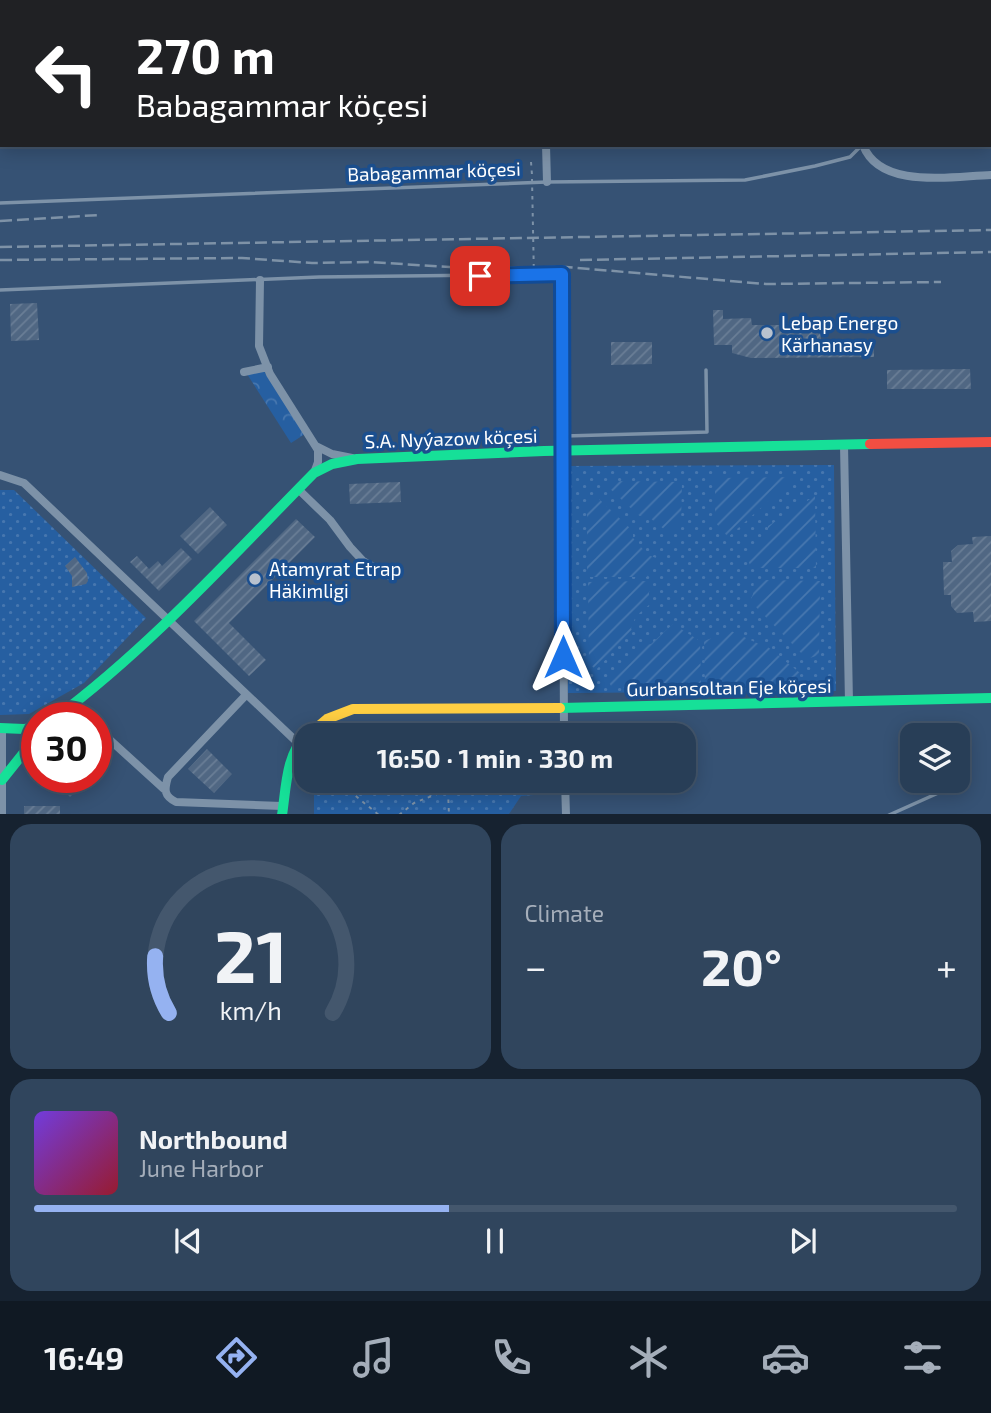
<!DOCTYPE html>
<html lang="en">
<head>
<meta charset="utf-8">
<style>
	body { margin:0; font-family:"Exo 2",sans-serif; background:#30455d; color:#f1f3f6; height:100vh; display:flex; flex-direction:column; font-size:26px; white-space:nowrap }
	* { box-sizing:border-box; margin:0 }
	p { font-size:23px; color:#a5aeba }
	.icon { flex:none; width:38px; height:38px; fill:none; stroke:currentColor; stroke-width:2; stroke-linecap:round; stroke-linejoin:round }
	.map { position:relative; height:814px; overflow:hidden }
	.sheet { display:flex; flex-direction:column; gap:10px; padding:10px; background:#162230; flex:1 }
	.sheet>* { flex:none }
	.hud { position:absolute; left:0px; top:0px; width:992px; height:147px; box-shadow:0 4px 18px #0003,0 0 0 2px #44576d; background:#202124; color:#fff; overflow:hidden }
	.controls { position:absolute; left:900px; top:723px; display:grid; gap:14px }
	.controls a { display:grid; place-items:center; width:70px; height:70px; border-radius:14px; background:#283e57; box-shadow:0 4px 18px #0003,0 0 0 2px #44576d; font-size:35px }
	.speed { position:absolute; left:21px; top:702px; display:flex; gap:14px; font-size:35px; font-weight:700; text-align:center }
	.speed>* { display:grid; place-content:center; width:91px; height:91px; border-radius:50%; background:#283e57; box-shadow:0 4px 18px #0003,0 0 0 2px #44576d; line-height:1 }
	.speed .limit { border:10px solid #d22; background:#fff; color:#111 }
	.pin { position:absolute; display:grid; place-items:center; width:60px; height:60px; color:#fff; margin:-30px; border-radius:14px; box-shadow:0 4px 10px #0006 }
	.me { position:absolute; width:77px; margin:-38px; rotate:0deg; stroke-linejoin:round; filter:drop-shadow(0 0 5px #0008) }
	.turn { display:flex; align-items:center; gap:24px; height:147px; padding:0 21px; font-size:32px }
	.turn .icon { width:91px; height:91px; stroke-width:2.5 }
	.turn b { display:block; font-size:49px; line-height:60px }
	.big { font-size:52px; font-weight:700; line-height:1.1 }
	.sheet .card { flex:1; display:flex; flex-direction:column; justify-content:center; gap:10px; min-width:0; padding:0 24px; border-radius:21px; background:#30455d }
	.sheet .dial { align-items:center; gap:0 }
	.dial svg { height:182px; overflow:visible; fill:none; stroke:#44576d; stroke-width:7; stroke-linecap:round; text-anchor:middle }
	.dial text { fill:#f1f3f6; stroke:none }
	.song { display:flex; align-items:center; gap:21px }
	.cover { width:84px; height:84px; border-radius:10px; background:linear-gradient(135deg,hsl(260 70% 55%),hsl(350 70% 35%)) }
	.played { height:7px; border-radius:4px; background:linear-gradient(90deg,#95b2f1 45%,#44576d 45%) }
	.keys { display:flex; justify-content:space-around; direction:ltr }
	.heat { display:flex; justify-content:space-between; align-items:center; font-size:38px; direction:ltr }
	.sheet .tiles { flex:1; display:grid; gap:10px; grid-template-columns:1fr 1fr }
	.card:last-child { grid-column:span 2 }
	.trip { position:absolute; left:294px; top:723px; width:402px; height:70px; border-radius:21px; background:#283e57; box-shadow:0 4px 18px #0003,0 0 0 2px #44576d; font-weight:700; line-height:70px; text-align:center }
	.menu { display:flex; height:112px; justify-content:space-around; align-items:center; background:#101923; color:#a5aeba }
	.menu .icon { width:49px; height:49px }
	.menu .selected { color:#95b2f1 }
	.menu b { font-size:32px; color:#f1f3f6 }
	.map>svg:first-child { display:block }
	.forest { fill:url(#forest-crowns) }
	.park { fill:url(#park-dots) }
	.garden { fill:url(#garden-furrows) }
	.building { fill:url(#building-hatch) }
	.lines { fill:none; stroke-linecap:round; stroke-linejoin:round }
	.path { stroke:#7d92a8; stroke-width:2; stroke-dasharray:3.5 5; stroke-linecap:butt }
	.lane { stroke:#7d92a8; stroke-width:3.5 }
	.street { stroke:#7d92a8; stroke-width:8 }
	.fast { stroke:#16e098; stroke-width:10 }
	.slow { stroke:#ffcf43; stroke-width:10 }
	.jam { stroke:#f24e42; stroke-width:10 }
	.rail { stroke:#7e92a7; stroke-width:2.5; stroke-dasharray:12 5; stroke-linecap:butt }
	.path-bridge { stroke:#7d92a8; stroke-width:2; stroke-dasharray:3.5 5; stroke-linecap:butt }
	.route-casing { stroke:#114b97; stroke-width:18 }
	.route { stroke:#1a73e8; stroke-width:12 }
	.poi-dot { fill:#b9c2ce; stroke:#1b4f8f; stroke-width:2.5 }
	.labels { text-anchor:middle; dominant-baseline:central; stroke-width:7; stroke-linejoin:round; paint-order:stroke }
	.street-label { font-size:19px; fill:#fff; stroke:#1b4f8f }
	.poi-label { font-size:19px; fill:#fff; stroke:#1b4f8f; text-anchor:start }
</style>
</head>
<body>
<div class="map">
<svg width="991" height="815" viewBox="0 0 991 815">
	<defs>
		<pattern id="forest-crowns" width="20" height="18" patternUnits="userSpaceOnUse" patternTransform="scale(1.75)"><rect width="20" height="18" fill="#265fa1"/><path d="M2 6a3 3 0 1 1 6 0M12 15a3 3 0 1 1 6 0" fill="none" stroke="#4777af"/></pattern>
		<pattern id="park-dots" width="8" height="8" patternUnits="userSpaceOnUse" patternTransform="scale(1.75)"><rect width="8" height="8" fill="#265fa1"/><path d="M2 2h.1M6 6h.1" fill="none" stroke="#4777af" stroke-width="1.8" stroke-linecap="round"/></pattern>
		<pattern id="garden-furrows" width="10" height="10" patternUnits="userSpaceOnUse" patternTransform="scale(1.75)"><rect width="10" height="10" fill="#265fa1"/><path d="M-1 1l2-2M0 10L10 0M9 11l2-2" fill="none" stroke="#4777af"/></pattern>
		<pattern id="building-hatch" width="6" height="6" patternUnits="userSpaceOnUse" patternTransform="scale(1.75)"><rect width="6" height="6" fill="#506783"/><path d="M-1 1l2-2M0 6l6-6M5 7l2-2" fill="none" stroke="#6a7e96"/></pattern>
	</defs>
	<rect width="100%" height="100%" fill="#365274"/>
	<!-- forest -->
	<path class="forest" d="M264,371L305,434L291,443L247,374Z"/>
	<!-- park -->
	<path class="park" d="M834,465L836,691L568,693L566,466Z
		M0,490H14L146,618L84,683L29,714L0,715Z
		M559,725V735H348L351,731Z
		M314,781H561V793L521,796L509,814H314Z"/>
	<!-- garden -->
	<path class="garden" d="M796,477L728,537L715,522V478Z
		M608,481L682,482L681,524L670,534L650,518L638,515L606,485Z
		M815,496L816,568H751L746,554L768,536V526Z
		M598,498L633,531V538L648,555L656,558L647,577H587V501Z
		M754,580L820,581L819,655L807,659L750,601L753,594Z
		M649,581V605L636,616L631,628L632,631L596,670L589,663L588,582Z
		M673,624L700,641L701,685L612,688L608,680L642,645L651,644Z
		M731,631L759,644L763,643L800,673L795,683L705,684L704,641Z"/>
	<!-- building -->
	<path class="building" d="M37,303L39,340L11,341L10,304Z
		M713,310H723V319L751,318L752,325H821V341H874V357L751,358L732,353V345H714Z
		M611,342H652V364L611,365Z
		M970,369L971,389H887V370Z
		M400,482L401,502L350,504L349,484Z
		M210,507L227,525L198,554L180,536Z
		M296,519L315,537L229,623L266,660L249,676L194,621Z
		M991,536V621L974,622L973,612L957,613L951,606V595H944L943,562H952L951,551L958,545L973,544L972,537Z
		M181,548L192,559L159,591L130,562L137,556L149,569L158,561L162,566Z
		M75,557L87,573L88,581L86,584L72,587V576L65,566Z
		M96,745L109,758L96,770Z
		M207,749L232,774L214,793L188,769Z
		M61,777H90L70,797L56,782Z
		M24,806H60V815H24Z"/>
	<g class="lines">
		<!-- path -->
		<path class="path" d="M531,162L532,175
			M447,733V735
			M336,780L379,815
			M448,791L449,815
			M399,815L414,803L447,790V780"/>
		<!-- lane -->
		<path class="lane" d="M0,203L547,182L745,180L815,166L850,157L862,145
			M0,290L319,277L561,274
			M565,436L707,432L706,370
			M889,815L965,781"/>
		<!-- street -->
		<path class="street" d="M60,0V2
			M544,0V2
			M862,0V2
			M546,145L547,182
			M863,145C880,190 952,176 991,175
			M562,274L564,735
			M260,280L259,346L270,374L318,450V462L314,473
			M244,372L268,367
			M844,445L849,702
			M316,446L332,454L352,458
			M0,475L24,483L298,743
			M298,489L330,520L350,547L363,561L393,578
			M246,695L168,777C164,790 164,796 176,802L282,806
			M2,728V815
			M99,730L164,789
			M565,780L566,815"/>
		<!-- fast -->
		<path class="fast" d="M560,708L991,698
			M55,718C150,647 231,557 314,473L332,464L357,459L544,451L870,444
			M0,728L24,729L37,726
			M2,780L37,736
			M282,815C286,790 286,753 306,736"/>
		<!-- slow -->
		<path class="slow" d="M308,735L327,719L353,709L560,708"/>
		<!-- jam -->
		<path class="jam" d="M870,444L991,442"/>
		<!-- rail -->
		<path class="rail" d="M0,221L99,215
			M0,247L991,230
			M0,260L242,258L312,263L370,262L464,268L566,267L766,284L941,282
			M580,260L991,252"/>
		<!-- path-bridge -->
		<path class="path-bridge" d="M532,179L534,279"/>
	</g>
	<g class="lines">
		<defs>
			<path id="route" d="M480,276L562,274L563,657"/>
		</defs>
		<!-- route casing -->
		<use href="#route" class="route-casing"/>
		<!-- route -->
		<use href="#route" class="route"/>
	</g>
	<!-- markers -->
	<g class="poi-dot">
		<circle cx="767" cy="333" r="7"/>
		<circle cx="255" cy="579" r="7"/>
	</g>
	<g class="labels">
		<!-- street labels -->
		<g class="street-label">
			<text transform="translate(434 171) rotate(-2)">Babagammar köçesi</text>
			<text transform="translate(451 438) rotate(-2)">S.A. Nyýazow köçesi</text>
			<text transform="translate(729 687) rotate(-1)">Gurbansoltan Eje köçesi</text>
		</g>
		<!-- poi labels -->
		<g class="poi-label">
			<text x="781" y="322">Lebap Energo<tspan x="781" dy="22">Kärhanasy</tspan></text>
			<text x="269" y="568">Atamyrat Etrap<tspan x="269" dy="22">Häkimligi</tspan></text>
		</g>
	</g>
</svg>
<div class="controls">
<a><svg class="icon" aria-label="layers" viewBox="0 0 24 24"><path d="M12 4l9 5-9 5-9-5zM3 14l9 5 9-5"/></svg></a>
</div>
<div class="speed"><div class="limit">30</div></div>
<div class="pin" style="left:480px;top:276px;background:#d93025"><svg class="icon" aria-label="arrive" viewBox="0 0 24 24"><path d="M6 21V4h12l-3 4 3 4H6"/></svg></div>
<svg class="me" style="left:563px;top:657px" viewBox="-20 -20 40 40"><path d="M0-17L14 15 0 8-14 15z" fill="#1a73e8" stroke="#fff" stroke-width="4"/></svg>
<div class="trip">16:50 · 1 min · 330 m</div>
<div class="hud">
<div class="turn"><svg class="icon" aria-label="left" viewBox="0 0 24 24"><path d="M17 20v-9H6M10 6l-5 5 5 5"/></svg><div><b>270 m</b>Babagammar köçesi</div></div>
</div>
</div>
<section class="sheet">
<div class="tiles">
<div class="card dial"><svg viewBox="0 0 100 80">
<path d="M14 69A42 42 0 1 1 86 69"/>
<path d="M14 69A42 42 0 0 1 8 44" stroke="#95b2f1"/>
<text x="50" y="56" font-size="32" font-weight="700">21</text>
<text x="50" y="72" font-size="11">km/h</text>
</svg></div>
<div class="card"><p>Climate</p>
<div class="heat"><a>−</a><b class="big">20°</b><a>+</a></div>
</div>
<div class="card">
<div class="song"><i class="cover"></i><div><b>Northbound</b><p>June Harbor</p></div></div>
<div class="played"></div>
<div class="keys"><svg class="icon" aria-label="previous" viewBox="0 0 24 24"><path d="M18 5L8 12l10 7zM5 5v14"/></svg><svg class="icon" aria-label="pause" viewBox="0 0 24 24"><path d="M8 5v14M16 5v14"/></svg><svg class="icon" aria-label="next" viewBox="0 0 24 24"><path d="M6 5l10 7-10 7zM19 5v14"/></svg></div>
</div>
</div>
</section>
<nav class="menu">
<b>16:49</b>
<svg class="icon selected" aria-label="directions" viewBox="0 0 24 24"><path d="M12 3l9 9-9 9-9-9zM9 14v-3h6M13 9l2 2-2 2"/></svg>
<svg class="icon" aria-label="music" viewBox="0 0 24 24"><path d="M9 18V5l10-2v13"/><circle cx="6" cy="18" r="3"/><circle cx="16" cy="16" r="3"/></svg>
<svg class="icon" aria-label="phone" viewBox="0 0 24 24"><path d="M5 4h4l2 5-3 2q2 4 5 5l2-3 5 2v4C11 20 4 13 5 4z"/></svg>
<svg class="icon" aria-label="climate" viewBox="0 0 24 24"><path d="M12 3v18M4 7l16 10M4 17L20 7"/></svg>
<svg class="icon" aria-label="car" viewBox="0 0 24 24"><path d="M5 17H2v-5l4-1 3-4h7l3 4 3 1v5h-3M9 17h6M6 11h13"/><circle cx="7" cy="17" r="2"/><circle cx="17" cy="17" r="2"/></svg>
<svg class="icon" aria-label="filters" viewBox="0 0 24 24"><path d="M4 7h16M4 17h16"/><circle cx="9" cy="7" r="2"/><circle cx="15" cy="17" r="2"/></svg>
</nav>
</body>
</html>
